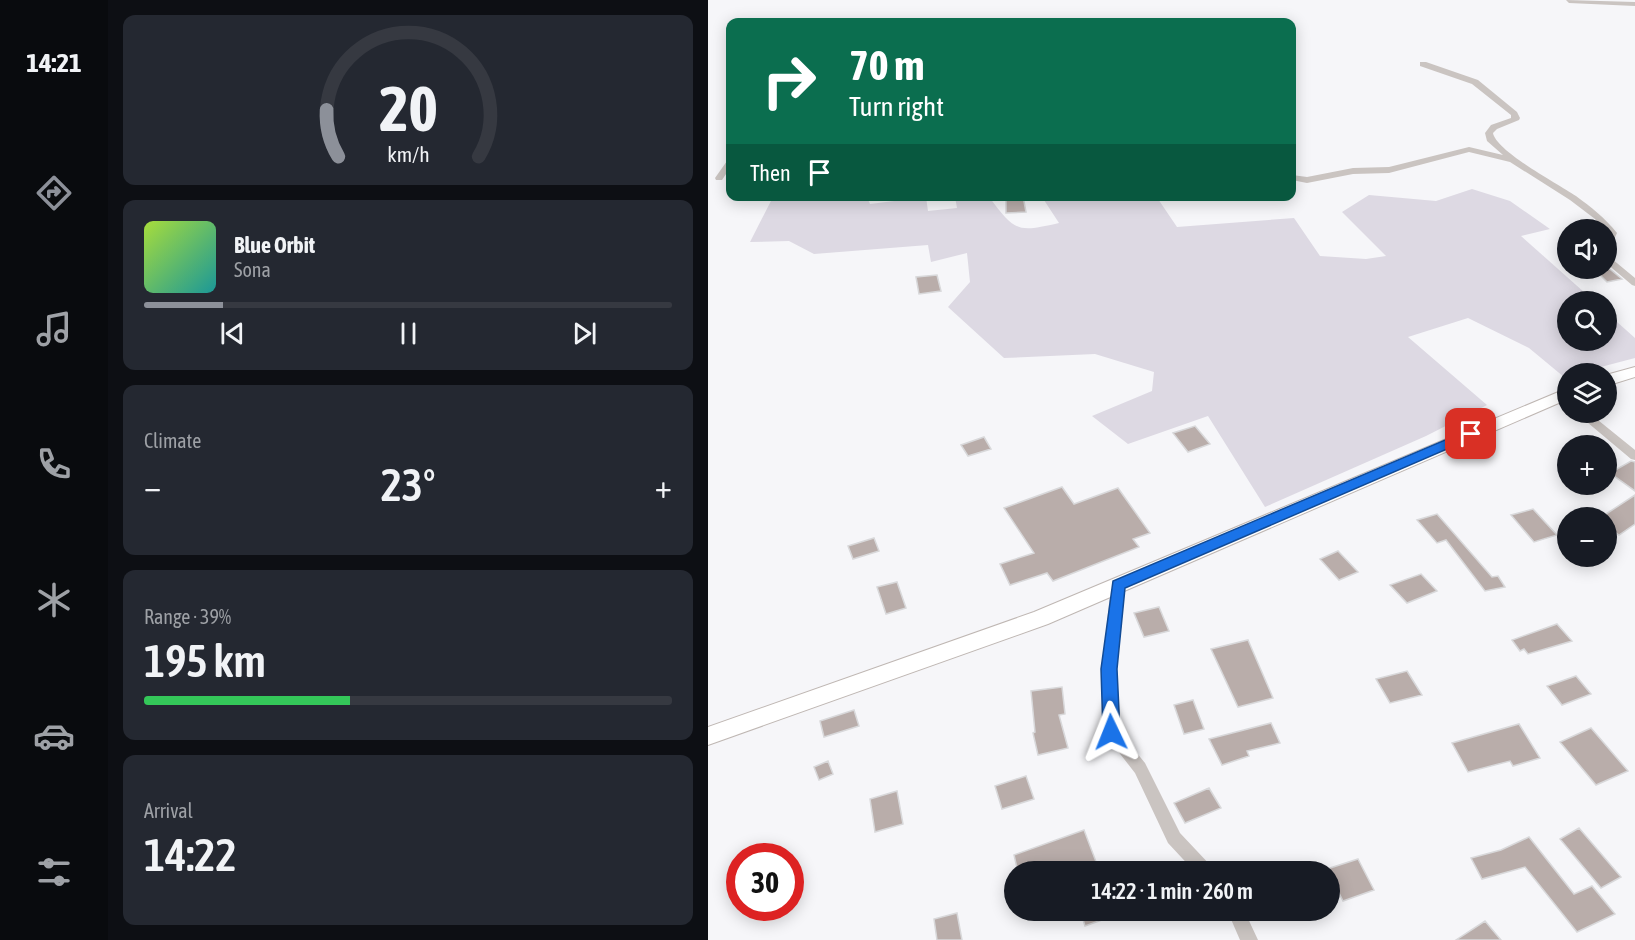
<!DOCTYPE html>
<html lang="en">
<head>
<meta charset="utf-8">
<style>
	body { margin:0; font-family:"Asap Condensed",sans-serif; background:#242831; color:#f1f3f6; height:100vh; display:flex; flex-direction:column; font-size:22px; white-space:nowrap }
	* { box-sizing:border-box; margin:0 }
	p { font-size:20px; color:#9ea1a6 }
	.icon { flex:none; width:33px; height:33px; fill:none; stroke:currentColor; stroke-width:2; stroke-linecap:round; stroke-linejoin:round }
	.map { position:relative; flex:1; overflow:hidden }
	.side { display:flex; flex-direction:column; gap:15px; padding:15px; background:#0d0f14; width:600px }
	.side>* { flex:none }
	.guide { position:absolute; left:18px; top:18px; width:570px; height:183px; border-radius:12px; box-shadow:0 3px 15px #0003; background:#0b6e4f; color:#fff; overflow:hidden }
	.controls { position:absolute; left:849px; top:219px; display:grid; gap:12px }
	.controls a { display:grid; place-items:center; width:60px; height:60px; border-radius:50%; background:#171b24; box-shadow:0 3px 15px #0003; font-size:30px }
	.speed { position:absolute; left:18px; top:843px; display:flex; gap:12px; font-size:30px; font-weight:700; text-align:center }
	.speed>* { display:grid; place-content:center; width:78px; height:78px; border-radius:50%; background:#171b24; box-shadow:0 3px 15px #0003; line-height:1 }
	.speed .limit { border:9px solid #d22; background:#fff; color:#111 }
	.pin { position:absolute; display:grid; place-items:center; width:51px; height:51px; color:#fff; margin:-26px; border-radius:12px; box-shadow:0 3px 9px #0006 }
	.me { position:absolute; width:66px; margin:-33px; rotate:358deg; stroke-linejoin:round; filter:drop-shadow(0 0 4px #0008) }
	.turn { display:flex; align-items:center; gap:21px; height:126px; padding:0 24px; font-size:27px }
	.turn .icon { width:78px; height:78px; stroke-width:2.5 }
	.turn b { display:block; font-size:42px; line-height:51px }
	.then { display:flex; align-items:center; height:57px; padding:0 24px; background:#0003; gap:12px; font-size:22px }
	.big { font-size:45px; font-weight:600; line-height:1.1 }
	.side .card { flex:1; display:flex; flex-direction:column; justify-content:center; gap:9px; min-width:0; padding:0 21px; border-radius:12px; background:#242831 }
	.side .dial { align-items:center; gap:0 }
	.dial svg { height:156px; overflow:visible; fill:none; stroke:#363941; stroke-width:7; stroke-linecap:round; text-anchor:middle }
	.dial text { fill:#f1f3f6; stroke:none }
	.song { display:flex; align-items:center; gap:18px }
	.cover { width:72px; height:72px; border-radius:9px; background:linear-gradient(135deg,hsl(80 70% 55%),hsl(180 70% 35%)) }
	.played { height:6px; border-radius:3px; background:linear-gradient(90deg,#8c9099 15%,#363941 15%) }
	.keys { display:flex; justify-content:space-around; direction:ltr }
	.heat { display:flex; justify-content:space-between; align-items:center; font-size:33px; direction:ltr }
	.charge { height:9px; border-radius:4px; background:linear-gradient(90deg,#34c759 39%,#363941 0) }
	.trip { position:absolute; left:296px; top:861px; width:336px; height:60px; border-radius:30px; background:#171b24; box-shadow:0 3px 15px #0003; font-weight:600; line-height:60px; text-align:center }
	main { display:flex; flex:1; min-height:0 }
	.tab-bar { display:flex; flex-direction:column; width:108px; justify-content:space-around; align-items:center; background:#090b0e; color:#9ea1a6 }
	.tab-bar .icon { width:42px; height:42px }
	.tab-bar .selected { color:#8c9099 }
	.tab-bar b { font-size:27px; color:#f1f3f6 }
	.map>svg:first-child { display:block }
	.green { fill:#ddd9e3 }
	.building { fill:#b9adaa; stroke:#d8d8da; stroke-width:1.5 }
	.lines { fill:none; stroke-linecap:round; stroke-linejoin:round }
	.secondary-casing { stroke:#bfb7b3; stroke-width:2 }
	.minor { fill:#cac4c1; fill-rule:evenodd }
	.secondary { fill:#fff; fill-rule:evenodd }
	.route { fill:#1a73e8; stroke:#114b97; stroke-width:1.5 }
</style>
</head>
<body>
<main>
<nav class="tab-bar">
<b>14:21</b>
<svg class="icon selected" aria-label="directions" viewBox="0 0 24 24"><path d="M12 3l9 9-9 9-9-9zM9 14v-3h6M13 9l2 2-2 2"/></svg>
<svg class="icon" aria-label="music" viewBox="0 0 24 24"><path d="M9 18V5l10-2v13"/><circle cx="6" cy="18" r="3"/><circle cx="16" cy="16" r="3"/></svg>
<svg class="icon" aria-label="phone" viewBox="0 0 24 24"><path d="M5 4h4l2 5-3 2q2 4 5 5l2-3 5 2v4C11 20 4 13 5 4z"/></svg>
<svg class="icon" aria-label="climate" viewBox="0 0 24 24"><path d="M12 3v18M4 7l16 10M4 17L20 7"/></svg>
<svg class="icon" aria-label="car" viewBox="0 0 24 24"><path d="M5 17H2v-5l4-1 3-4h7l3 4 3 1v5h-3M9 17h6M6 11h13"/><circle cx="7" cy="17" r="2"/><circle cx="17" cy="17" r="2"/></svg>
<svg class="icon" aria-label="filters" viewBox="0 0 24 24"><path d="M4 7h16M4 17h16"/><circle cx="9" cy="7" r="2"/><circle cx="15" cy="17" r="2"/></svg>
</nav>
<section class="side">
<div class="card dial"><svg viewBox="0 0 100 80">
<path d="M14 69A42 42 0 1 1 86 69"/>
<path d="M14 69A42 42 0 0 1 8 45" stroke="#8c9099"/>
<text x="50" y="56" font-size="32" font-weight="700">20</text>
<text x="50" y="72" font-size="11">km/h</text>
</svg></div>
<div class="card">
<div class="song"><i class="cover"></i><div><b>Blue Orbit</b><p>Sona</p></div></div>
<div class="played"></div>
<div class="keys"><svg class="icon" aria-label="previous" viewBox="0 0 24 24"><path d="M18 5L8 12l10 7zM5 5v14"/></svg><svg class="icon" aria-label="pause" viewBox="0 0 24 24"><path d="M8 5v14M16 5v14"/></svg><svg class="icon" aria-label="next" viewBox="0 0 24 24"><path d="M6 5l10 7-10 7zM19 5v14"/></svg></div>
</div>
<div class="card"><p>Climate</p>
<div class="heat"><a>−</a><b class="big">23°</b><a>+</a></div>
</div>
<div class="card"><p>Range · 39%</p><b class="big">195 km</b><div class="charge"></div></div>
<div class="card"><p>Arrival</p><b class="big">14:22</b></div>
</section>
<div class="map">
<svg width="927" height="940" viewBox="0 0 927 940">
	<rect width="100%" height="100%" fill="#f6f6f9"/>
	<!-- green -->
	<path class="green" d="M764,189L802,201L842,229L813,236L886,301L860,302V340H898L899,313L927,338V358L870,373L860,374L859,376L856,377L821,348L760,318L700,337L779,405L718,436L557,507L500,416L420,444L384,416L444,391L446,372L387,354L296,358L240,307L262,282L259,253L223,262L220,245L106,254L81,241L42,242L65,197H159L162,204L218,197L220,211L249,208L247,197H281C307,231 308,233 351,223L334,197L448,196L469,227L586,218L612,256L658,259L678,256L634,212L661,195L728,201Z"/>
	<!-- building -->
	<path class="building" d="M298,196H315L318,212L298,213Z
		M898,266L914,279L899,282L885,268H898Z
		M229,275L233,291L211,294L208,277Z
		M487,426L502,444L480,452L465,433Z
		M276,437L283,449L260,456L253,445Z
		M923,461L927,462V491L902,473Z
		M354,487L366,504L410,488L442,533L425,539L431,547L345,581L339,573L302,585L292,564L326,553L296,508Z
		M927,495V524L911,535L898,526V514Z
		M825,509L849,535L826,542L803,515Z
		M729,514L784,577L790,576L797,587L777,591L738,540L729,543L709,520Z
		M166,538L171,551L145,559L140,546Z
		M630,551L650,572L631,580L612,559Z
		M713,574L729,591L699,603L682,585Z
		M189,582L198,608L178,614L169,587Z
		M451,607L461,631L436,637L426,613Z
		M849,624L864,641L820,654L816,649L812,651L804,640Z
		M540,640L565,698L530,707L503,649Z
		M699,671L714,695L682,703L668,679Z
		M868,676L883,694L854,705L839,686Z
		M354,687L357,714L351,715L360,748L330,755L325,733L327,732L323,691Z
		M485,700L496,729L476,734L466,705Z
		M146,710L151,726L116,737L112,721Z
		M563,723L572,743L539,751L541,756L514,765L501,739Z
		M811,724L832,758L805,766L802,761L760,772L744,743Z
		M883,728L920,771L888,785L852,742Z
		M120,761L125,774L111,780L106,767Z
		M318,776L326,799L294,809L287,786Z
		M501,788L513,808L477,823L466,803Z
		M189,791L195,824L167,832L162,799Z
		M871,828L913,877L893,888L852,839Z
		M376,830L390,867L378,872H310L306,855Z
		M821,837L866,894L884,886L907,914L869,932L817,867L774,879L763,858L793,850Z
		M650,859L666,890L635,901L619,869Z
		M372,910H415L416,912L377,926Z
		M249,913L254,940H229L226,919Z
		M777,921L793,940H748Z"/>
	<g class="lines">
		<defs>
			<path id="secondary" d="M927,367V377L898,386V375Z
				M860,388V399L340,624L0,745V727L326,612Z"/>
		</defs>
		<!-- secondary casing -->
		<use href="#secondary" class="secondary-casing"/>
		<!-- minor -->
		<path class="minor" d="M858,0L927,2V6L861,3Z
			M712,62H718L770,80L809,112L812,118L811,120L789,129L785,133C788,151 850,184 868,196C883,207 897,218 909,233L901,250L898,251V230H896L887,219L862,200L802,162L761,152L681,173L645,174L599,183L584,180V175L599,177L645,168L681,167L761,147L795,155L779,141L777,133L783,125L803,118V115L764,84L712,66Z
			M19,161H22V168L14,180H8L7,178Z
			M898,254L927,278V286L924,285L898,263Z
			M867,412H880L927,450V460L923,459Z
			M410,580L415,582L417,585L408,669L410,730L437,763L472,833L504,867L506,872H487L460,843L427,773L395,732L394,669L403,585L405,582Z
			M519,910H536L550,940H532Z"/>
		<!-- secondary -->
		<use href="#secondary" class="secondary"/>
	</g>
	<!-- route -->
	<path class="route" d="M763,429L769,434L767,437L417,588L409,669L412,732L409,737L403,739L397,737L395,732L393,669L405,581Z"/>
</svg>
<div class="controls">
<a><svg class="icon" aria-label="sound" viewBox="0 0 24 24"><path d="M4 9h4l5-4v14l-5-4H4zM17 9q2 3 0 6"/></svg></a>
<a><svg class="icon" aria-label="search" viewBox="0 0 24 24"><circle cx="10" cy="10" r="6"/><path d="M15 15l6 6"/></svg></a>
<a><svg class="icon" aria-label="layers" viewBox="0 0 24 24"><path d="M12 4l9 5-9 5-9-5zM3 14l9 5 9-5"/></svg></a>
<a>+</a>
<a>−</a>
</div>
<div class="speed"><div class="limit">30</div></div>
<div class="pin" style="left:763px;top:434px;background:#d93025"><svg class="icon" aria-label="arrive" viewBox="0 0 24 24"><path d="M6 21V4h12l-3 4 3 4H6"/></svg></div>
<svg class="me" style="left:403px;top:732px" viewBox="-20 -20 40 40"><path d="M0-17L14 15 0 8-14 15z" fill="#1a73e8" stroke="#fff" stroke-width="4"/></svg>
<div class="trip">14:22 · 1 min · 260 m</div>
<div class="guide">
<div class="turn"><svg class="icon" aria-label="right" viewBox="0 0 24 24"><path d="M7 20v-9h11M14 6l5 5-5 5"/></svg><div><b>70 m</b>Turn right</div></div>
<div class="then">Then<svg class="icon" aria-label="arrive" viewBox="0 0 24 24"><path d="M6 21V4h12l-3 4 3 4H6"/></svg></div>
</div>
</div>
</main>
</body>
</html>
